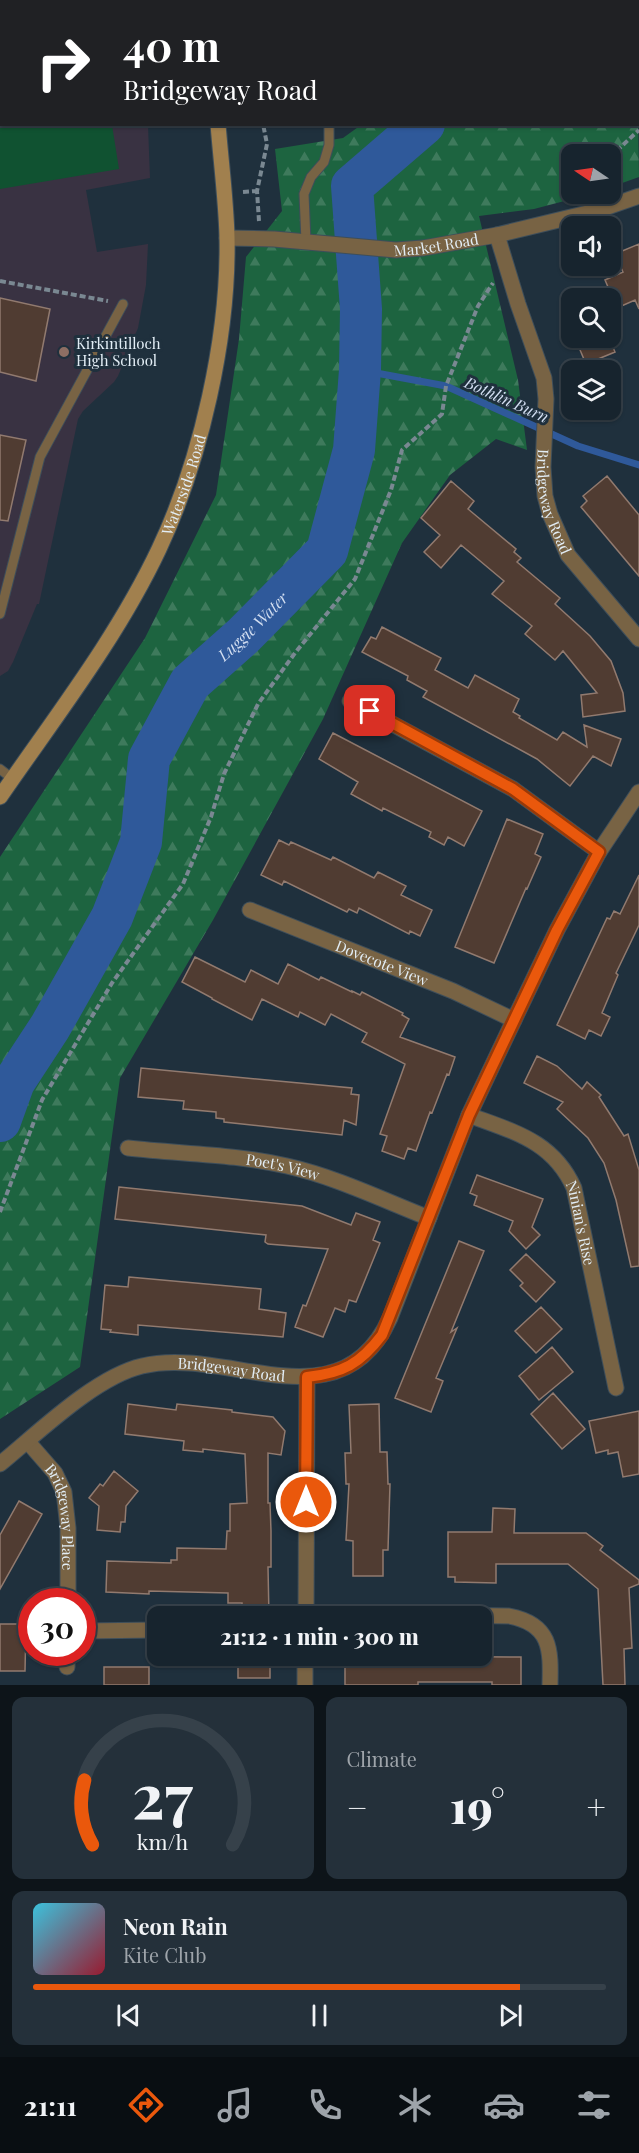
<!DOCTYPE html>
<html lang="en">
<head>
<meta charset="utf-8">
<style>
	body { margin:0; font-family:"Playfair Display",serif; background:#24303a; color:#f1f3f6; height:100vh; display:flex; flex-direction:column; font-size:22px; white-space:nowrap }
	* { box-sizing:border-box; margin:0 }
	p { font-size:20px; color:#9ea4aa }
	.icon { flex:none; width:33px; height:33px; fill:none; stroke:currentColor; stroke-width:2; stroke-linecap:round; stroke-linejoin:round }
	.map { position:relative; height:1685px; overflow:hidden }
	.details { display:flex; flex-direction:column; gap:12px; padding:12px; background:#0d1419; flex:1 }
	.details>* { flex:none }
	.banner { position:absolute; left:0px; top:0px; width:639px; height:126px; box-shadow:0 2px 4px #0004,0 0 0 2px #36414a; background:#202124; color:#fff; overflow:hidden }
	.needle { width:39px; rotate:283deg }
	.buttons { position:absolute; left:561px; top:144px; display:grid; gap:12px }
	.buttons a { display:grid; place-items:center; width:60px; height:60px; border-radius:12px; background:#17242e; box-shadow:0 2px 4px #0004,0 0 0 2px #36414a; font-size:30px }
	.speed { position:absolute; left:18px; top:1588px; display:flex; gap:12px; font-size:30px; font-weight:700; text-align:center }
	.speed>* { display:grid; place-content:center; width:78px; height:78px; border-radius:50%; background:#17242e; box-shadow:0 2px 4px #0004,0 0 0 2px #36414a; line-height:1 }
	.speed .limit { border:9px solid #d22; background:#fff; color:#111 }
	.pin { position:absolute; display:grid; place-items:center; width:51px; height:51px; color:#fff; margin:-26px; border-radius:12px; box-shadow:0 3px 9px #0006 }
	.me { position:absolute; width:66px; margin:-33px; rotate:0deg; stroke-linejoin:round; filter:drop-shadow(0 0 4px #0008) }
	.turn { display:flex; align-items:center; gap:21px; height:126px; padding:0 24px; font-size:27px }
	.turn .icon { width:78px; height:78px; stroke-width:2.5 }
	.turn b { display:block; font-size:42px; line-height:51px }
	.big { font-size:45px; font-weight:800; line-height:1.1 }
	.details .widget { flex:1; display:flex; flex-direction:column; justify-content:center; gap:9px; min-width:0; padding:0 21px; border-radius:12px; background:#24303a }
	.details .dial { align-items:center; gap:0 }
	.dial svg { height:156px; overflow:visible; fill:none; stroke:#36414a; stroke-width:7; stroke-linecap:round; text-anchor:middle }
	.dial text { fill:#f1f3f6; stroke:none }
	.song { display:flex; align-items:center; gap:18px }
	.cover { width:72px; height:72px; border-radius:9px; background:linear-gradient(135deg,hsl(190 70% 55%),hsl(350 70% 35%)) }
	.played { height:6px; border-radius:3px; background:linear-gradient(90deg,#ea580c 85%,#36414a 85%) }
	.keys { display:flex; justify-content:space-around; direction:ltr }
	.heat { display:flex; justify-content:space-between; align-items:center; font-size:33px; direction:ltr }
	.details .tiles { flex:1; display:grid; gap:12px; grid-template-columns:1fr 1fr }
	.widget:last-child { grid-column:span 2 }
	.trip { position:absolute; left:147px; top:1606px; width:345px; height:60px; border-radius:12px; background:#17242e; box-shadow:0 2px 4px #0004,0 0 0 2px #36414a; font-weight:800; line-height:60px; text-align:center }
	.tab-bar { display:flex; height:96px; justify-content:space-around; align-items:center; background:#090e12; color:#9ea4aa }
	.tab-bar .icon { width:42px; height:42px }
	.tab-bar .current { color:#ea580c }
	.tab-bar b { font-size:27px; color:#f1f3f6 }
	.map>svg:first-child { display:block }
	.education { fill:#393242 }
	.forest { fill:url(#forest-firs) }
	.pitch { fill:#105231 }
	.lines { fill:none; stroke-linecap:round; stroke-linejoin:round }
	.stream { stroke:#2f599a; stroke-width:7 }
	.river { stroke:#2f599a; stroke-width:42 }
	.building { fill:#503c32; stroke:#917a6f; stroke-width:1.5 }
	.service-casing { stroke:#3e4e5a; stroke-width:11 }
	.minor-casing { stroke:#3e4e5a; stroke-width:17 }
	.tertiary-casing { stroke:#3e4e5a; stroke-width:17 }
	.secondary-casing { stroke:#3e4e5a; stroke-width:17 }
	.path { stroke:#7a8892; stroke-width:4; stroke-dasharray:6 3; stroke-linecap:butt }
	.service { stroke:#786344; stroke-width:9 }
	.minor { stroke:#786344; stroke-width:15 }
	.tertiary { stroke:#786344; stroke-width:15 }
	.secondary { stroke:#a1804e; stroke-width:15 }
	.route-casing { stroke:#983908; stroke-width:15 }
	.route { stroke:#ea580c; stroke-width:10 }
	.education-dot { fill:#8d6e63; stroke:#1f303d; stroke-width:2 }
	.labels { text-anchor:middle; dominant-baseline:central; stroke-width:6; stroke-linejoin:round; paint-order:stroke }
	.street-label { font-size:15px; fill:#e2edf5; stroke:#1f303d }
	.poi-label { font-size:15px; fill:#e2edf5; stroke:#1f303d; text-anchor:start }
	.water-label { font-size:16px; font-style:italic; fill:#d2def1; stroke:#1f303d }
</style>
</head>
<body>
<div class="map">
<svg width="639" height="1685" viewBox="0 0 639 1685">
	<defs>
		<pattern id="forest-firs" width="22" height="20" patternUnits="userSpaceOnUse" patternTransform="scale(1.5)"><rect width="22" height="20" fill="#1d6440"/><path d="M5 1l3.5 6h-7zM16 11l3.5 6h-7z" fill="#3e7a5c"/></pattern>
	</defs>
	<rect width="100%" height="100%" fill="#1f303d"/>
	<!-- education -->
	<path class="education" d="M0,0H137L2,2V124L148,125L150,178L86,190L97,252L148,244L146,285L138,328L118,376L114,382L83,411L78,419L39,604H37L13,662L8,671L0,676Z"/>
	<!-- forest -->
	<path class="forest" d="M380,0H639V27L638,29V2Z
		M638,116L639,177L611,187L610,154H572V194H591L534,209L479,216L518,380L527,450L496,439L450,475L402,543L323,719L213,920L120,1078L80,1367L0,1419V857L145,638L216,495L239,339L246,257L282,211L275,149L343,138L361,125L638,124Z"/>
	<!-- pitch -->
	<path class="pitch" d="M0,0H92V1L2,2V124L112,125L119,169L0,189Z"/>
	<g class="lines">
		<!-- stream -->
		<path class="stream" d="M360,370L446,386L578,446L639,465"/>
		<!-- river -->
		<g class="river">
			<path d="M554,2L555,0"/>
			<path id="s1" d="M0,1121L14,1082L50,1027L112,917L141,842L149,759L190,683L243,636L327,551L354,450L360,370L361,309L352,186L424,124"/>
		</g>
	</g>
	<!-- building -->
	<path class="building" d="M639,244V309L635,300L617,308L605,280L623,272L615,254Z
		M0,298L50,309L36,381L0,372Z
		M575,338H609L615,352L586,364Z
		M0,435L26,440L8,521L0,520Z
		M607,476L639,515V576L581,507L587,501L583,496Z
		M451,481L474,501L468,509L516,549L514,552L521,558L517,562L560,598L555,604L590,636L611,661L623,693L625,711L583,717L581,695L597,693L563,651L555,660L525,634L532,626L492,594L504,581L461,545L441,568L424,552L440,535L421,518Z
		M382,627L441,658L435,670L468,688L475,675L519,699L513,712L520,716L519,718L557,740L563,732L587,747L584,725L621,739L611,766L593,756L570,786L537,759L423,697L427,691L407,680L408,676L362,652L371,637L376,639Z
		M333,733L482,811L464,846L448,837L444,845L429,837L431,832L383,808L382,811L351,794L358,782L319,759Z
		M507,819L543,834L535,854L541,857L527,889L526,888L494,963L455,947Z
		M279,840L289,845L291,842L331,860L333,857L374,878L378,872L406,886L401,895L432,910L420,936L410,931L409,934L359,908L357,913L349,909L347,912L284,881L282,885L261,875Z
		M639,875V925L616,973L618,975L602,1013L610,1017L601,1036L589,1030L585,1039L557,1025L607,918L610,919L614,911L620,914Z
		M195,957L245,982L251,970L278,984L288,964L319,980L321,977L352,992V991L360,995L362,992L403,1013L402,1015L409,1019L400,1037L455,1057L449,1075L447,1074L432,1113L430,1112L416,1151L408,1148L404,1159L382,1151L387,1136L380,1134L405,1064L362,1042L367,1033L331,1014L325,1025L300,1012L298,1017L262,999L252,1020L212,999V998L182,982Z
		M537,1056L557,1066L582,1089L587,1082L601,1095L599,1097L624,1136L628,1134L639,1170V1266L631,1267L616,1200L604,1163L588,1138L557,1109L563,1102L524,1083Z
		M141,1068L352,1088L351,1094L359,1095L356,1125L344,1120L342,1135L224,1122V1119L216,1118V1112L183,1109L184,1101L138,1097Z
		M477,1175L543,1199L532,1227L540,1235L526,1249L509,1231L513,1221L474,1205L477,1196L470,1193Z
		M119,1187L302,1206L351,1225L356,1213L380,1222L373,1240L380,1243L356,1302L349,1300L345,1312L335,1308L323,1337L295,1327L303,1305L306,1306L328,1249L268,1244L265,1242L266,1235L115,1219Z
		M459,1241L484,1251L451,1332L457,1328L436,1378L443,1381L431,1412L395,1398Z
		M526,1254L555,1282L536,1302L520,1286L523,1283L510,1270Z
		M129,1277L261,1289L259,1309L286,1313L283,1337L138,1325V1335L110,1332L111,1330L101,1329L105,1285L128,1287Z
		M541,1307L562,1329L536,1353L515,1331Z
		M552,1347L573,1372L539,1400L519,1376Z
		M553,1393L585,1429L562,1449L531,1414Z
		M128,1404L176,1410L177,1404L232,1410V1412L273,1417L285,1431L281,1455L268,1453V1503H270L271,1531V1567H268L269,1617H242V1603H228V1593L149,1591V1594L106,1592L107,1561L171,1563V1560H177V1548L226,1549L227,1531H230V1504L247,1503L245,1454L203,1449V1452L183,1450L184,1441L125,1434Z
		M379,1404L380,1452H387L388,1484H390L388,1550H383V1576H353V1541L346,1540L349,1484H346L345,1453H351L349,1405Z
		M639,1411V1474L623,1477L618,1452L608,1454V1450L596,1453L589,1421Z
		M114,1471L138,1491L126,1506L125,1522H121L120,1532L97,1530L99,1506L89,1498L100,1484L103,1486Z
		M19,1501L42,1514L0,1589V1535Z
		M493,1508L515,1509L514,1533H586L603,1546L600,1550L639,1580V1584L629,1588L632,1648L624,1649L625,1685H603L598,1589L568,1564H496V1583L455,1582V1577H448V1532H492Z
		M0,1624H26L25,1671H0Z
		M238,1656H270V1678H238Z
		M379,1656L521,1657V1685H492V1682H418V1685H345V1666L379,1665Z
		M104,1667H149V1685H104Z"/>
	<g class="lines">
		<defs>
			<path id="service" d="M312,0V2
				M306,242L304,194L311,177L324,162L329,145V124
				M0,614L40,457L123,304
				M0,769L13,779"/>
			<g id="minor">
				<path id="s2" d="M497,235L518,304L544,378L546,399L543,467L545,496L550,514L568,555L639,639"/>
				<path d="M350,701L513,789L599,852"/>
				<path id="s3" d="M250,910L453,991L514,1020"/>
				<path id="s4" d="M469,1115C514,1132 553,1141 574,1188L616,1388"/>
				<path id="s5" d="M128,1148C181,1154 236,1154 287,1166C336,1177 383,1200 429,1218"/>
				<path id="s6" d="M28,1442L55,1473L64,1492L68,1528V1602"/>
				<path id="s7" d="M0,1464C38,1433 95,1377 142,1366C227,1345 340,1428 390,1318L469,1115L514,1020L557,930L599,852L639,792"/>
				<path d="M306,1613L509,1616C551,1624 551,1649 550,1685"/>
				<path d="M306,1617L307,1377"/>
				<path d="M82,1631L158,1630"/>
				<path d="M67,1667V1653"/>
				<path d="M305,1685V1656"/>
			</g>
			<g id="tertiary">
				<path id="s8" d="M227,238L274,239L396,250L423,248L497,235L596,211L639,196"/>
			</g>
			<g id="secondary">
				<path d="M206,0V2"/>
				<path id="s9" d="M0,797C55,717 117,638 159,549C201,460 229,336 227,237C226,200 221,162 218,124"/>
			</g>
		</defs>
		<!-- service casing -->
		<use href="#service" class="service-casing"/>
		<!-- minor casing -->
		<use href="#minor" class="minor-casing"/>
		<!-- tertiary casing -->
		<use href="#tertiary" class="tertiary-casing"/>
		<!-- secondary casing -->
		<use href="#secondary" class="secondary-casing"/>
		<!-- path -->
		<path class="path" d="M237,0L238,2
			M610,157L639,130
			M243,192L257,191
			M259,221L257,191L267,144L263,124
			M0,281L108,301
			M0,1212L42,1100L112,983L183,884L211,817L224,774L258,704L295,653L355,579L391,490L402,450L442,414L446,386L478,306L493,283"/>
		<!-- service -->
		<use href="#service" class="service"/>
		<!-- minor -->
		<use href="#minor" class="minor"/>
		<!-- tertiary -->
		<use href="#tertiary" class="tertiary"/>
		<!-- secondary -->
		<use href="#secondary" class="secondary"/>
	</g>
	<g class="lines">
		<defs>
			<path id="route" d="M306,1502L307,1377C343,1373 360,1364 382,1335L469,1115L557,930L599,852L513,789L370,711"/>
		</defs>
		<!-- route casing -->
		<use href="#route" class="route-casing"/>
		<!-- route -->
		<use href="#route" class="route"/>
	</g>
	<!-- markers -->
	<circle class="education-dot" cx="64" cy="352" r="6"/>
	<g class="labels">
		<!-- street labels -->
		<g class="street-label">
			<text stroke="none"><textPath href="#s8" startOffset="210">Market Road</textPath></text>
			<text stroke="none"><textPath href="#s9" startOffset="364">Waterside Road</textPath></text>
			<text stroke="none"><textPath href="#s2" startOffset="276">Bridgeway Road</textPath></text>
			<text stroke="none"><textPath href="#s3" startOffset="142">Dovecote View</textPath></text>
			<text stroke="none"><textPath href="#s5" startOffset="156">Poet's View</textPath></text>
			<text stroke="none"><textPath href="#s4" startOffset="168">Ninian's Rise</textPath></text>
			<text stroke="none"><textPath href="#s7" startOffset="264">Bridgeway Road</textPath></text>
			<text stroke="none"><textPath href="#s6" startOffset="86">Bridgeway Place</textPath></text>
		</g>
		<!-- poi labels -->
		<g class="poi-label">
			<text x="76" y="343">Kirkintilloch<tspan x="76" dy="17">High School</tspan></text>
		</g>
		<!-- water labels -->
		<g class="water-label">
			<text transform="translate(507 399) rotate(24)">Bothlin Burn</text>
			<text stroke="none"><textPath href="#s1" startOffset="568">Luggie Water</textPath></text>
		</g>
	</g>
</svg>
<div class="buttons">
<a><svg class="needle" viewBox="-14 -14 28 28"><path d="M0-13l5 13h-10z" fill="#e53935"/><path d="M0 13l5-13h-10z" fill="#9ea4aa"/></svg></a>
<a><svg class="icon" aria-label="sound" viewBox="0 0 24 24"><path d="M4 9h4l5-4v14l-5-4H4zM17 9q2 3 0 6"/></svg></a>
<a><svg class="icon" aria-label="search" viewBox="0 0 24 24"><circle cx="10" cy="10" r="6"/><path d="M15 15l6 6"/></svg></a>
<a><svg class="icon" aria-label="layers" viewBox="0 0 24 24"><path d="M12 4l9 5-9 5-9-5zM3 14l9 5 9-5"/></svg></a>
</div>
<div class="speed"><div class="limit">30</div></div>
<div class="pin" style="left:370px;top:711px;background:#d93025"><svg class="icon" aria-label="arrive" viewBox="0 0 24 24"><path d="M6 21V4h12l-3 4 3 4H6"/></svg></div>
<svg class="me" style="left:306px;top:1502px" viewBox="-20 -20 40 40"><circle r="17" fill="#ea580c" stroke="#fff" stroke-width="3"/><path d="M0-11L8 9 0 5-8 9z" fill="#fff"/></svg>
<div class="trip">21:12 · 1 min · 300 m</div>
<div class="banner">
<div class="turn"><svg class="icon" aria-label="right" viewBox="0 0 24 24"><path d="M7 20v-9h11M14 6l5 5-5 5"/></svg><div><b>40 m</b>Bridgeway Road</div></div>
</div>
</div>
<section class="details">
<div class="tiles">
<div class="widget dial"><svg viewBox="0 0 100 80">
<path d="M14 69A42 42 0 1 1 86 69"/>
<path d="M14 69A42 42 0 0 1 10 36" stroke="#ea580c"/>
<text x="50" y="56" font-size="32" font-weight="700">27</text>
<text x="50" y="72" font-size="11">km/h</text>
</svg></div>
<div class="widget"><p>Climate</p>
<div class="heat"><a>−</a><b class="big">19°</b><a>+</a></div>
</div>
<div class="widget">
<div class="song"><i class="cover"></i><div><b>Neon Rain</b><p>Kite Club</p></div></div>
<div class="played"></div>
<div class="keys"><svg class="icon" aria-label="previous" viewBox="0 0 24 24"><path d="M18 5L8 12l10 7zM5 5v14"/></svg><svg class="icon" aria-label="pause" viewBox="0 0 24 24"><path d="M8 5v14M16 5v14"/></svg><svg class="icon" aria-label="next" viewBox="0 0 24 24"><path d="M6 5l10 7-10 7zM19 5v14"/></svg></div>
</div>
</div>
</section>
<nav class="tab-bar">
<b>21:11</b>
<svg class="icon current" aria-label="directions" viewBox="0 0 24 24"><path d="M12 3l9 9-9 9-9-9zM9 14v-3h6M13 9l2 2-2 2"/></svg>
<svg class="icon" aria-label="music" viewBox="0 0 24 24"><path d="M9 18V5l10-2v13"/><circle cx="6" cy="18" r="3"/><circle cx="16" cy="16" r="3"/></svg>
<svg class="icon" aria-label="phone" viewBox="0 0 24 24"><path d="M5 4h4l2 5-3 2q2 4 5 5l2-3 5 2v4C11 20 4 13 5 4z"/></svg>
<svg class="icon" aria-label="climate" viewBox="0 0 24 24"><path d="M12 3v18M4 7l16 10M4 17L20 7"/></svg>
<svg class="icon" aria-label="car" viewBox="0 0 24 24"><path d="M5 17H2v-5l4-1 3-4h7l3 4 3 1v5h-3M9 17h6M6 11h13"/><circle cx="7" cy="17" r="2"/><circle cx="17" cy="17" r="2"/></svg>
<svg class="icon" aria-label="filters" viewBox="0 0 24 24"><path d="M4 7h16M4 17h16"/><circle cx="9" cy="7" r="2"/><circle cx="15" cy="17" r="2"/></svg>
</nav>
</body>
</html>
